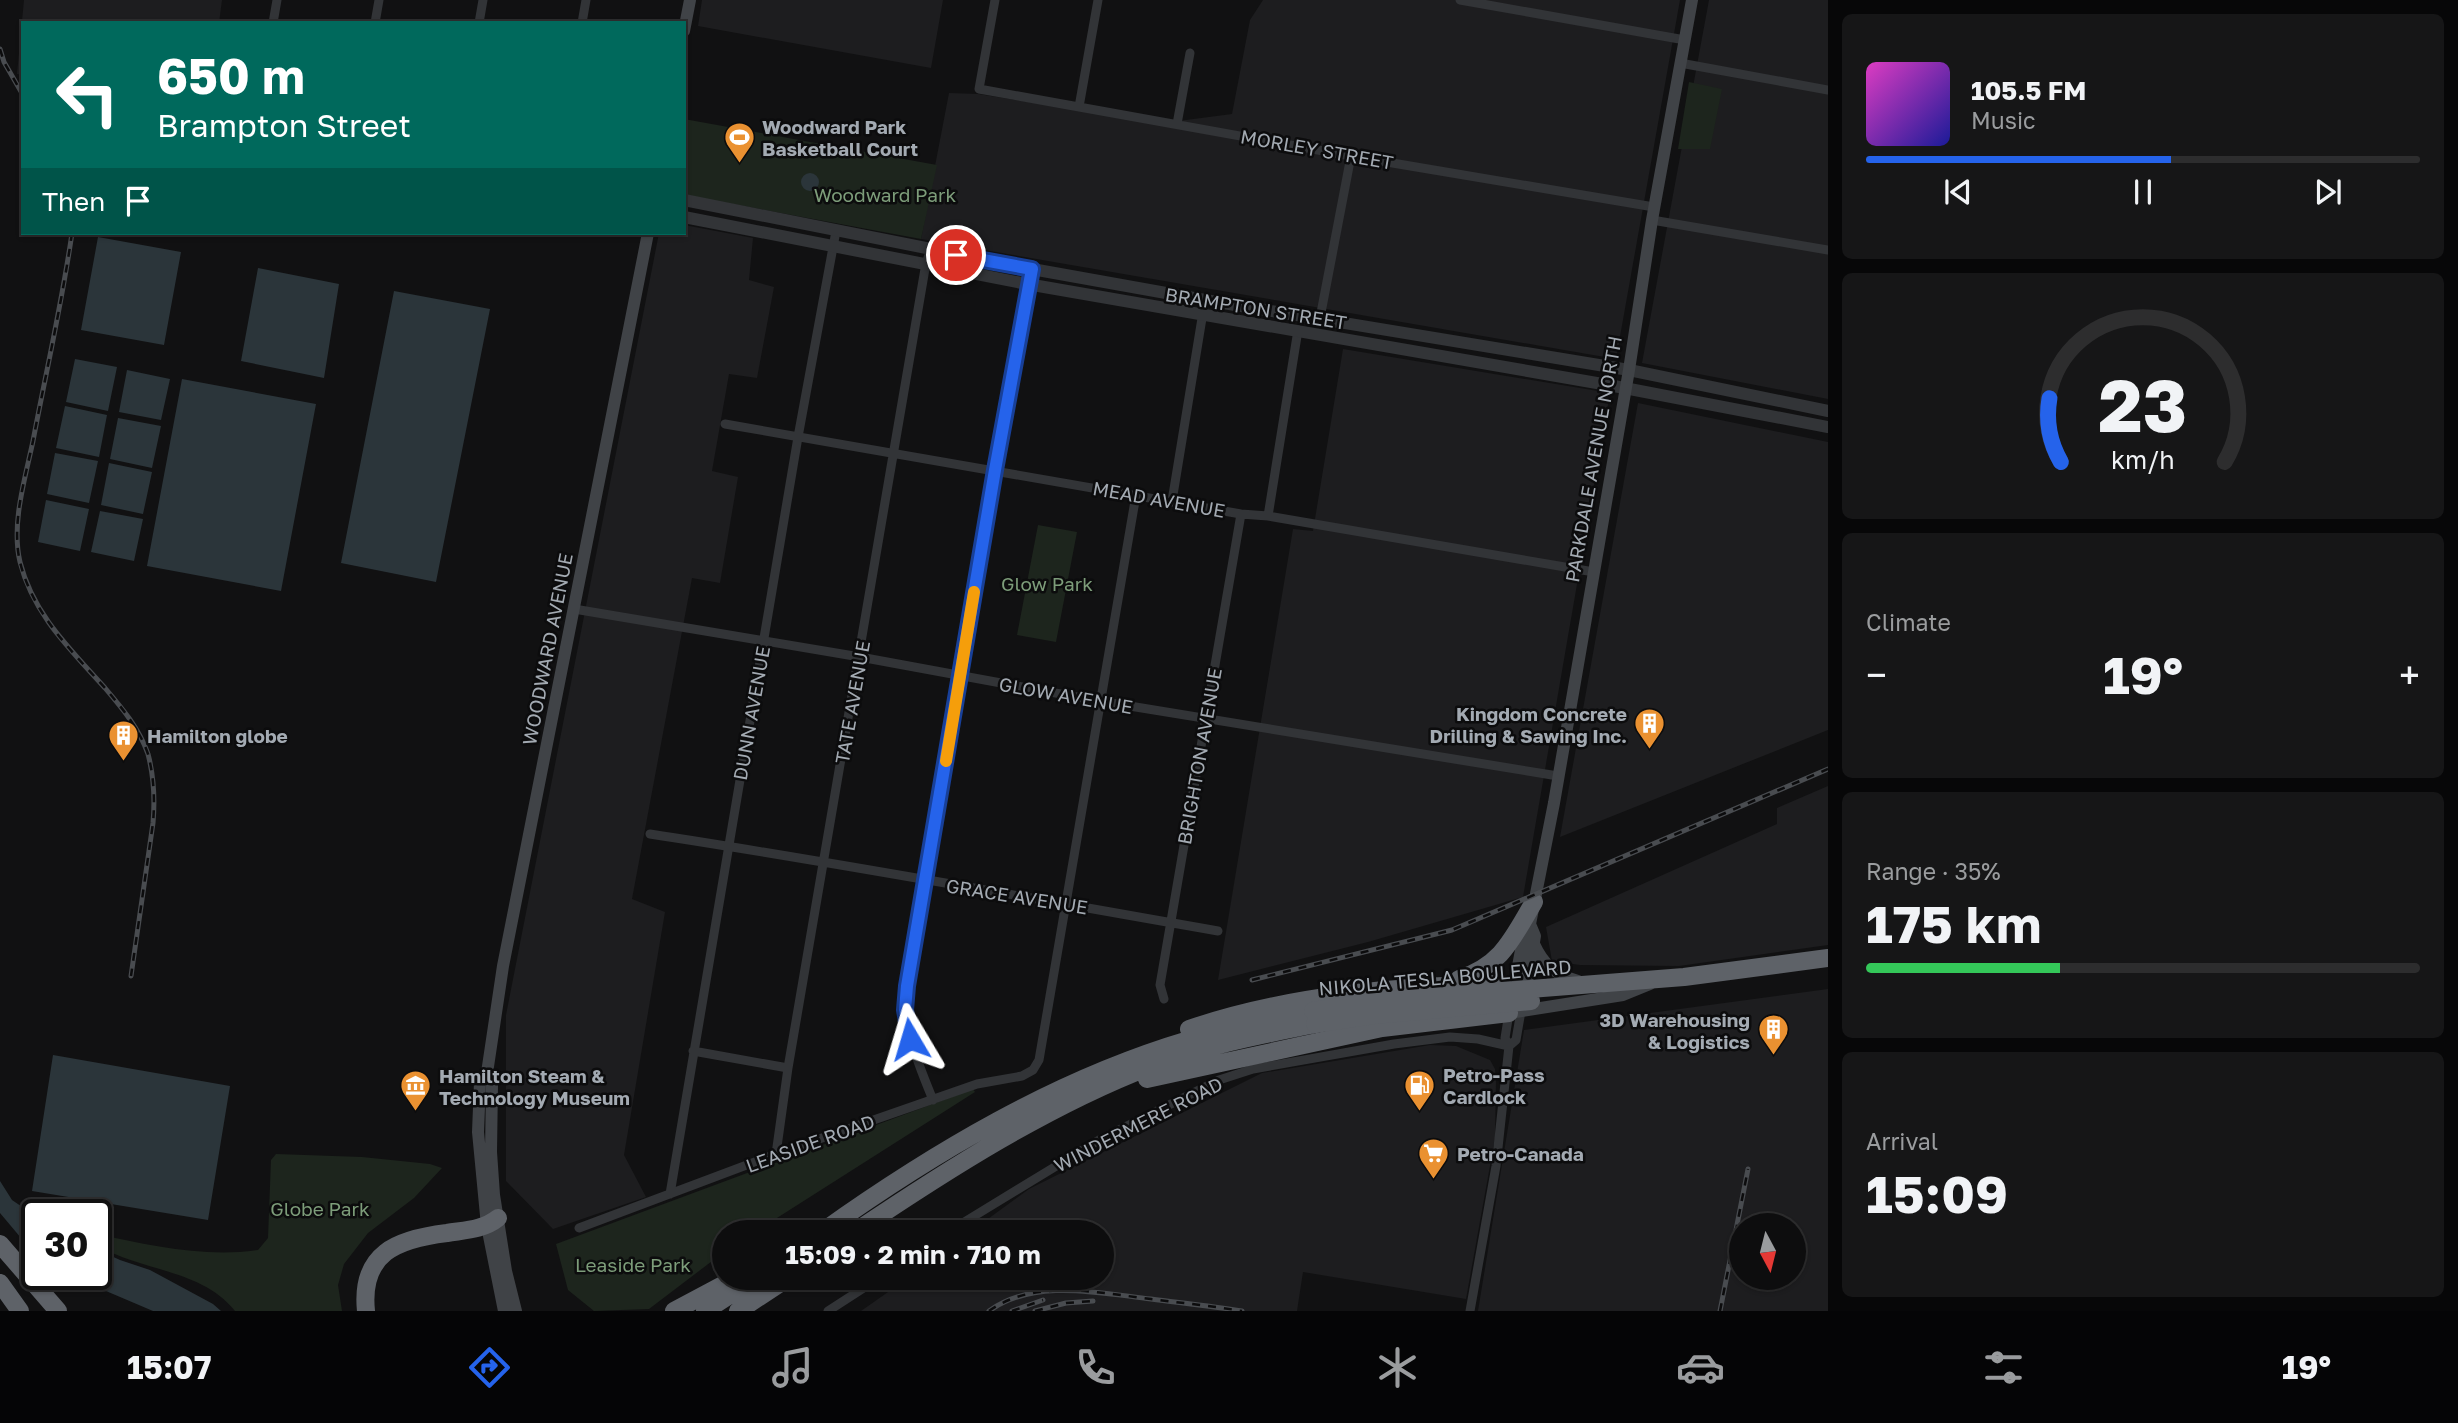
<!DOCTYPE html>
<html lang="en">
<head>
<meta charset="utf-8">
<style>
	body { margin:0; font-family:"Golos Text",sans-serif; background:#161617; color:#f1f3f6; height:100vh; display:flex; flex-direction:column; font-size:26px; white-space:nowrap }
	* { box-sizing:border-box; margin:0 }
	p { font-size:23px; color:#9a9c9e }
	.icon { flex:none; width:38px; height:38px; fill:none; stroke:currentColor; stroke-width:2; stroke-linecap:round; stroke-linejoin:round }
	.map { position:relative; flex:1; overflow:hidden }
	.side { display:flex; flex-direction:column; gap:14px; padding:14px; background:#070708; width:630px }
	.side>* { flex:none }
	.top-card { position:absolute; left:21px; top:21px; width:665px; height:214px; border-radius:0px; box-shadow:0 2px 5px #0004,0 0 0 2px #2d2d2e; background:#00695c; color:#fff; overflow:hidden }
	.needle { width:46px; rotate:173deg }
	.fabs { position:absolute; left:1729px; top:1213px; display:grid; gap:14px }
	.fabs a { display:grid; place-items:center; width:77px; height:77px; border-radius:50%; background:#0d0d0e; box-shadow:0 2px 5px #0004,0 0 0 2px #2d2d2e; font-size:35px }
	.speed { position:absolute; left:21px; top:1199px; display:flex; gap:14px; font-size:35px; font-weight:700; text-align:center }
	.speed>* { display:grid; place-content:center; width:91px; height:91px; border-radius:50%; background:#0d0d0e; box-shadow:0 2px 5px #0004,0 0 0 2px #2d2d2e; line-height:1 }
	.speed .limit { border:4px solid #111; border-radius:10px; background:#fff; color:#111 }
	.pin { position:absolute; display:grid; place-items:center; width:60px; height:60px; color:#fff; margin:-30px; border:4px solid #fff; border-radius:50%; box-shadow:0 2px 7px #0007 }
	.me { position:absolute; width:77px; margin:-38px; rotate:353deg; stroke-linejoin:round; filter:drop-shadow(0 0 5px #0008) }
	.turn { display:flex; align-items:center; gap:24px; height:147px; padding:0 21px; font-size:32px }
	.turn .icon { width:91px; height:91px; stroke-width:2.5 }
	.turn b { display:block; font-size:49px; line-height:60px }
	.then { display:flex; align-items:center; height:66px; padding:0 21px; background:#0003; gap:14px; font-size:26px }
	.big { font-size:52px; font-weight:700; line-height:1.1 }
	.side .tile { flex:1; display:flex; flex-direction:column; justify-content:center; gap:10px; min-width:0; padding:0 24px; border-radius:10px; background:#161617 }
	.side .dial { align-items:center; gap:0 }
	.dial svg { height:182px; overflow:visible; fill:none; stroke:#2d2d2e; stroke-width:7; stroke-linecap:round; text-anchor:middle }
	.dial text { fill:#f1f3f6; stroke:none }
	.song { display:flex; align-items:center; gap:21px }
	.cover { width:84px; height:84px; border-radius:10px; background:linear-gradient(135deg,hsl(310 70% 55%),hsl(240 70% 35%)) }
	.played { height:7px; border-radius:4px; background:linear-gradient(90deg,#2563eb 55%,#2d2d2e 55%) }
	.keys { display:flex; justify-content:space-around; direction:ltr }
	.heat { display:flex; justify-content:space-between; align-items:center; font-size:38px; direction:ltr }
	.charge { height:10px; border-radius:5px; background:linear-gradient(90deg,#34c759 35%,#2d2d2e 0) }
	.trip { position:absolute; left:712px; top:1220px; width:402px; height:70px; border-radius:35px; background:#0d0d0e; box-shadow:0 2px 5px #0004,0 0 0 2px #2d2d2e; font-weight:700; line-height:70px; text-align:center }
	.menu { display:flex; height:112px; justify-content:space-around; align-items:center; background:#050506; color:#9a9c9e }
	.menu .icon { width:49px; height:49px }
	.menu .active { color:#2563eb }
	.menu b { font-size:32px; color:#f1f3f6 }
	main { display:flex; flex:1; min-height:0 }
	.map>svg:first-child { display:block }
	.built { fill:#1d1d1f; fill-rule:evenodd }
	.green { fill:#1d251d }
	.water { fill:#2b353a }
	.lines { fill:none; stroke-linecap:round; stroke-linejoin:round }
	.minor { stroke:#323437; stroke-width:9 }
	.tertiary { stroke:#323437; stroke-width:12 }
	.secondary { stroke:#404347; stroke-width:12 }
	.motorway { stroke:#5e6268; stroke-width:18 }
	.rail-casing { stroke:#494c50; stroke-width:5 }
	.rail { stroke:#0c0c0d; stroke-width:2.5; stroke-dasharray:8; stroke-linecap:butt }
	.motorway-bridge { stroke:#5e6268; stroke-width:18 }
	.route-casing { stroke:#184099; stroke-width:18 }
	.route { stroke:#2563eb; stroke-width:12 }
	.slow { stroke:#f59e0b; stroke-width:12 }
	.labels { text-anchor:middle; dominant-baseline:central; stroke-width:5; stroke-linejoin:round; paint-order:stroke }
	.poi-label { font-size:19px; font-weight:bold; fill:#a3aab2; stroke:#0c0c0d; text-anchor:start }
	.street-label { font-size:19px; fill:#a3aab2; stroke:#0c0c0d }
	.park-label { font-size:19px; fill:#7d9d7a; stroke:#0c0c0d }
</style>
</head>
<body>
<main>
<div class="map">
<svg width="1828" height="1311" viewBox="0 0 1828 1311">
	<rect width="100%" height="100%" fill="#111112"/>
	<!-- built -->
	<path class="built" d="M24,0H222L219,23H23V75L17,74Z
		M702,0H943L931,68L698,26Z
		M1263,0H1680L1616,359L921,239L949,93L978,94L1163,123L1232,114L1250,20Z
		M1709,0H1828V399L1642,363Z
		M684,225L753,238L749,280L774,287L757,378L729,374L712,471L738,477L720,583L692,578L632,899L665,912L624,1155L646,1197L553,1229L506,1181V1015L659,233H684Z
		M1343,349L1610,393L1523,897L1368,942L1218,980L1293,529L1313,531Z
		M1638,403L1828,442V730L1560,837Z
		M1828,786V945L1679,966L1580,965L1552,961L1546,927L1777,824V808Z
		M1828,989V1311H1478L1524,1030ZM1741,1225H1794V1278H1741Z
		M1430,1045L1456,1046L1490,1060L1495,1069L1496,1080L1495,1138L1466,1299L1303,1272L1297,1311H861L908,1278H1102V1232H970L1029,1189L1262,1073Z"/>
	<!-- green -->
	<path class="green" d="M1689,82L1722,89L1710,149H1678Z
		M684,119L937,165L921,239L684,195Z
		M1038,525L1077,532L1056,642L1017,635Z
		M973,1089L975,1092L755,1232H724V1252L649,1309L594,1311L568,1290L556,1244Z
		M276,1154L362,1157L430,1164L442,1168L414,1198L368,1233L344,1264L338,1285L342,1311H235C201,1268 139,1272 96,1244V1234C149,1245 205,1258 258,1250L268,1238L271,1160Z"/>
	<!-- water -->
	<path class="water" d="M801 182a9 9 0 1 1 18 0a9 9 0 1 1-18 0Z
		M98,237L181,252L164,345L81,330Z
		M258,268L339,284L324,378L241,361Z
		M394,291L490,309L436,582L341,563Z
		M75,359L117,367L108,411L66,402Z
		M127,370L170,379L161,420L119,412Z
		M182,379L316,404L281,591L147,566Z
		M65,406L107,415L99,457L56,448Z
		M118,418L161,426L152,468L110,459Z
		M55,453L98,461L89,503L47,494Z
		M109,463L152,472L143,514L101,505Z
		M46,500L89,509L80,551L38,542Z
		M100,511L143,519L134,561L91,552Z
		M53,1055L230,1086L208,1220L32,1191Z
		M0,1181L12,1200L37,1217V1257L0,1213Z
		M96,1249L120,1260L150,1270L213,1304L221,1311H153L66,1274H96Z"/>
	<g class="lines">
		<!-- minor -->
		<path class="minor" d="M995,0L979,89L1351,156L1654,207
			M1460,0L1685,40
			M273,23L277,0
			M375,23L379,0
			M479,23L483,0
			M582,23L586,0
			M1680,63L1828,90
			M1079,107L1098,0
			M1177,124L1190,53
			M1652,220L1828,250
			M1320,318L1351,156
			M725,424L1241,514L1268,516L1594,572
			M1172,501L1205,300
			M1268,516L1298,330
			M574,609L860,657L1099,701L1558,776
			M650,834C840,863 1029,898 1218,931
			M1164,999L1160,985L1241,514
			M1509,1046L1516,1040L1521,1011
			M693,1051L788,1068
			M933,1100C917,1061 903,1029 907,986L995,470L1032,269
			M776,1154L788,1068L926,263L931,250
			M670,1194L798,437L836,231
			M579,1228L776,1154L977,1084L1022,1076L1033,1070L1039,1060L1136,495
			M948,1232L1099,1140L1219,1080L1253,1069L1394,1044L1450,1037L1478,1039L1509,1046
			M828,1311L879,1278
			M1470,1311L1496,1166L1509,1046L1505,1038L1509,1013"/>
		<!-- tertiary -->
		<path class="tertiary" d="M684,200L1032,269L1205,300L1629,370L1828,411
			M684,217L1027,284L1614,386L1828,427"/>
		<!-- secondary -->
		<path class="secondary" d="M684,31L690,0
			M1534,944C1544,966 1555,974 1578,981
			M1525,995L1535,936L1530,924
			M1512,998L1524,934L1530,924L1554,803L1629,370L1652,220L1692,0
			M1509,1013L1623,995L1650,984
			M487,1073L492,1085L491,1152L494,1195L506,1271L516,1311
			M504,1311L487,1226L478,1132L480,1082L487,1073L503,966L648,233"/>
		<!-- motorway -->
		<path class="motorway" d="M1459,979C1502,965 1512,939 1534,902
			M1189,1029C1289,995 1397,986 1503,984
			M1147,1079L1382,1028L1509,1013
			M822,1232C933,1153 1057,1079 1189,1040C1229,1027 1272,1020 1313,1011
			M855,1232C947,1170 1047,1106 1151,1066C1204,1046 1260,1035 1315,1024
			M0,1244L58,1311
			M0,1283L20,1311
			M366,1311C360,1253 397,1239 447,1233C465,1230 483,1230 498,1218
			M674,1311L736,1278
			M705,1311L756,1278
			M738,1311L788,1278"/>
		<defs>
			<path id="rail" d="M0,49L4,62L23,95
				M72,233C62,303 46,372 33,441C25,479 11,524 20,562C33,614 70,649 105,688C122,708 139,728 148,754C154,777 155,800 153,823L131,976
				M1252,980L1452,930L1828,769
				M989,1311C1035,1278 1099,1293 1151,1299C1182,1303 1212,1306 1242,1311
				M1012,1311L1043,1300
				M1035,1311L1066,1303L1093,1301
				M1720,1311L1748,1169"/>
		</defs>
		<!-- rail casing -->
		<use href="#rail" class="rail-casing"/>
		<!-- rail -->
		<use href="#rail" class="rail"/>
		<!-- motorway-bridge -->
		<path class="motorway-bridge" d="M1313,1011L1378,1001L1684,977L1828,958
			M1315,1024L1374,1015L1531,1001"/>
	</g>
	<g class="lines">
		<defs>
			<path id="route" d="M910,1039L905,1010L907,986L995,470L1032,269L956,255"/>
		</defs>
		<!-- route casing -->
		<use href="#route" class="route-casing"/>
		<!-- route -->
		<use href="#route" class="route"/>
		<!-- slow -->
		<path class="slow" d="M946,761L974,592"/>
	</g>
	<!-- icons -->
	<defs>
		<symbol id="stadium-pin" viewBox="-11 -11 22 30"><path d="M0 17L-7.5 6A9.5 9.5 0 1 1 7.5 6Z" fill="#ea9131" stroke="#0c0c0d"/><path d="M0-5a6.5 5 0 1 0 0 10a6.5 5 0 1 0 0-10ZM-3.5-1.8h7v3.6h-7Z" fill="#fff"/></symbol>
		<symbol id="building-pin" viewBox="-11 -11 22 30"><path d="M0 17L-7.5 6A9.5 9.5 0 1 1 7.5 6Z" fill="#ea9131" stroke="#0c0c0d"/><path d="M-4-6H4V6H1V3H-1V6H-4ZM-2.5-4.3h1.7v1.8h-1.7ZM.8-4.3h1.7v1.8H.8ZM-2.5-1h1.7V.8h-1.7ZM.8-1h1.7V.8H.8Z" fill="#fff"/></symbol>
		<symbol id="fuel-pin" viewBox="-11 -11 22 30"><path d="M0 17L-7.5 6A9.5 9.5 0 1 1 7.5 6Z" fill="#ea9131" stroke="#0c0c0d"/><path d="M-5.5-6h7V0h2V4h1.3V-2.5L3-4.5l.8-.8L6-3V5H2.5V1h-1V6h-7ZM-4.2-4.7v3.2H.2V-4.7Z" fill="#fff"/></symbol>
		<symbol id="museum-pin" viewBox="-11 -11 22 30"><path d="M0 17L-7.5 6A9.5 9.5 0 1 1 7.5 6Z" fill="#ea9131" stroke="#0c0c0d"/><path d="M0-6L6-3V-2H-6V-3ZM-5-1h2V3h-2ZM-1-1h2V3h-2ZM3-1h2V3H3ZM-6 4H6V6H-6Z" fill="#fff"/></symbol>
		<symbol id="supermarket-pin" viewBox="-11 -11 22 30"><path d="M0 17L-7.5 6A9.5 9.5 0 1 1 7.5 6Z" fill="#ea9131" stroke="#0c0c0d"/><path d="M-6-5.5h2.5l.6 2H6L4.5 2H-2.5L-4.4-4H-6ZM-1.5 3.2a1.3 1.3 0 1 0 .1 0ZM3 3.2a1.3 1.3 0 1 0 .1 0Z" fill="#fff"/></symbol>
	</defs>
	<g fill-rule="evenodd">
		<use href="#stadium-pin" x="722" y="120" width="35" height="47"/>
		<use href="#building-pin" x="1632" y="706" width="35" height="47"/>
		<use href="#building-pin" x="106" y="718" width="35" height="47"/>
		<use href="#building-pin" x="1756" y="1012" width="35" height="47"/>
		<use href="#fuel-pin" x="1402" y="1068" width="35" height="47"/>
		<use href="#museum-pin" x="398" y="1068" width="35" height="47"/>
		<use href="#supermarket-pin" x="1416" y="1136" width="35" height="47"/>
	</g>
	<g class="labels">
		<!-- poi labels -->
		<g class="poi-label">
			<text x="762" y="126">Woodward Park<tspan x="762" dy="22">Basketball Court</tspan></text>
			<text x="1627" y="713" text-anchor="end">Kingdom Concrete<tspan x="1627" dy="22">Drilling &amp; Sawing Inc.</tspan></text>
			<text x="147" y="735">Hamilton globe</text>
			<text x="1750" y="1019" text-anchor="end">3D Warehousing<tspan x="1750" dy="22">&amp; Logistics</tspan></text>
			<text x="1443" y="1074">Petro-Pass<tspan x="1443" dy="22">Cardlock</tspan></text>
			<text x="439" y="1075">Hamilton Steam &amp;<tspan x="439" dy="22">Technology Museum</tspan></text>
			<text x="1457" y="1153">Petro-Canada</text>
		</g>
		<!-- street labels -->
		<g class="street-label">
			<text transform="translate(1317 149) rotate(10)">MORLEY STREET</text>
			<text transform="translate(1256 308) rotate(9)">BRAMPTON STREET</text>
			<text transform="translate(1593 459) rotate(-80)">PARKDALE AVENUE NORTH</text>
			<text transform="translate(1159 499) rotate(10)">MEAD AVENUE</text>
			<text transform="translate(547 649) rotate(-79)">WOODWARD AVENUE</text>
			<text transform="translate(1066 695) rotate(10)">GLOW AVENUE</text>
			<text transform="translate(852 702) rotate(-80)">TATE AVENUE</text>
			<text transform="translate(751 713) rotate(-80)">DUNN AVENUE</text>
			<text transform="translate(1199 756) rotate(-80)">BRIGHTON AVENUE</text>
			<text transform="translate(1017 896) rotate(9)">GRACE AVENUE</text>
			<text transform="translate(1445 977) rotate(-5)">NIKOLA TESLA BOULEVARD</text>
			<text transform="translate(1138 1124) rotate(-27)">WINDERMERE ROAD</text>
			<text transform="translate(810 1143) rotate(-20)">LEASIDE ROAD</text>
		</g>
		<!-- park labels -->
		<g class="park-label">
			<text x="885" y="194">Woodward Park</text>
			<text x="1047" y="583">Glow Park</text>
			<text x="320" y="1208">Globe Park</text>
			<text x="633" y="1264">Leaside Park</text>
		</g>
	</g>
</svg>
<div class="fabs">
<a><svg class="needle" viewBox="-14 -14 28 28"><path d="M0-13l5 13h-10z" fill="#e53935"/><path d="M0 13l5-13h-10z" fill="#9a9c9e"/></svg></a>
</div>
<div class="speed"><div class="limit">30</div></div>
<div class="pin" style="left:956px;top:255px;background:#d93025"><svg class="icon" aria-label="arrive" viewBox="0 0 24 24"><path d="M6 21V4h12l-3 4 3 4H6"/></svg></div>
<svg class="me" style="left:910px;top:1039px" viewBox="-20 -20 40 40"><path d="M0-17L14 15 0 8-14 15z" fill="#2563eb" stroke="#fff" stroke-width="4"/></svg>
<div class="trip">15:09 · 2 min · 710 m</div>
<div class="top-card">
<div class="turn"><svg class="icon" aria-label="left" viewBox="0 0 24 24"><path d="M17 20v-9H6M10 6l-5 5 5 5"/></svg><div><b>650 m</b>Brampton Street</div></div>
<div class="then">Then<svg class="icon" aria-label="arrive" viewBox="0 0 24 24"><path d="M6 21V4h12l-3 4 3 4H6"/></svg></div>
</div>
</div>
<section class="side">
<div class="tile">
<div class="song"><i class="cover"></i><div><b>105.5 FM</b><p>Music</p></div></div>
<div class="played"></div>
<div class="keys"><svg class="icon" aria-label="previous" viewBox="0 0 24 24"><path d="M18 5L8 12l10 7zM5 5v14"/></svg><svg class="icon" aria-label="pause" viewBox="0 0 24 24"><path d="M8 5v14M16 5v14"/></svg><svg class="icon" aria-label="next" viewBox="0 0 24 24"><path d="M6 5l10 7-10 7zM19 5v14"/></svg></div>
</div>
<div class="tile dial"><svg viewBox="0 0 100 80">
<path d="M14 69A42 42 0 1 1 86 69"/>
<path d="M14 69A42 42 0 0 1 9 41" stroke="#2563eb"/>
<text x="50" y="56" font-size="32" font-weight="700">23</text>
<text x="50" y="72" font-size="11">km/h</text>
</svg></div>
<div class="tile"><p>Climate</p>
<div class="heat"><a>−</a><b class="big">19°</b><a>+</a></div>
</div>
<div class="tile"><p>Range · 35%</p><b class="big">175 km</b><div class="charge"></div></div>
<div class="tile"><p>Arrival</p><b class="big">15:09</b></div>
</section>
</main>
<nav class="menu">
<b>15:07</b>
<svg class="icon active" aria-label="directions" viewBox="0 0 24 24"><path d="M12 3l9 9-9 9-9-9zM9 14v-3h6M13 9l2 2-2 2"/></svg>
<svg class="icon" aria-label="music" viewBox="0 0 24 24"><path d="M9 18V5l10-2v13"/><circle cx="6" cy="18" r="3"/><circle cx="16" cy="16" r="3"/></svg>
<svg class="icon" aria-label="phone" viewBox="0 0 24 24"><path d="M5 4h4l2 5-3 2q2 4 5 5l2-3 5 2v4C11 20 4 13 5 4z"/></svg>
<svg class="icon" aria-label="climate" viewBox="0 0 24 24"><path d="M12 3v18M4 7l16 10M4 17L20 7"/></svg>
<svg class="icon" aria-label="car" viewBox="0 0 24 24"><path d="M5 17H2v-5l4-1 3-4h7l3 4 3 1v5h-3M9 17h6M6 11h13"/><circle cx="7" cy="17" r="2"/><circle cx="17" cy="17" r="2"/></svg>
<svg class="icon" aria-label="filters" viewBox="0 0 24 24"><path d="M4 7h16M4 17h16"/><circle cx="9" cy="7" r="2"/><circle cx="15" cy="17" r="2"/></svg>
<b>19°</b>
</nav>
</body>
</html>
